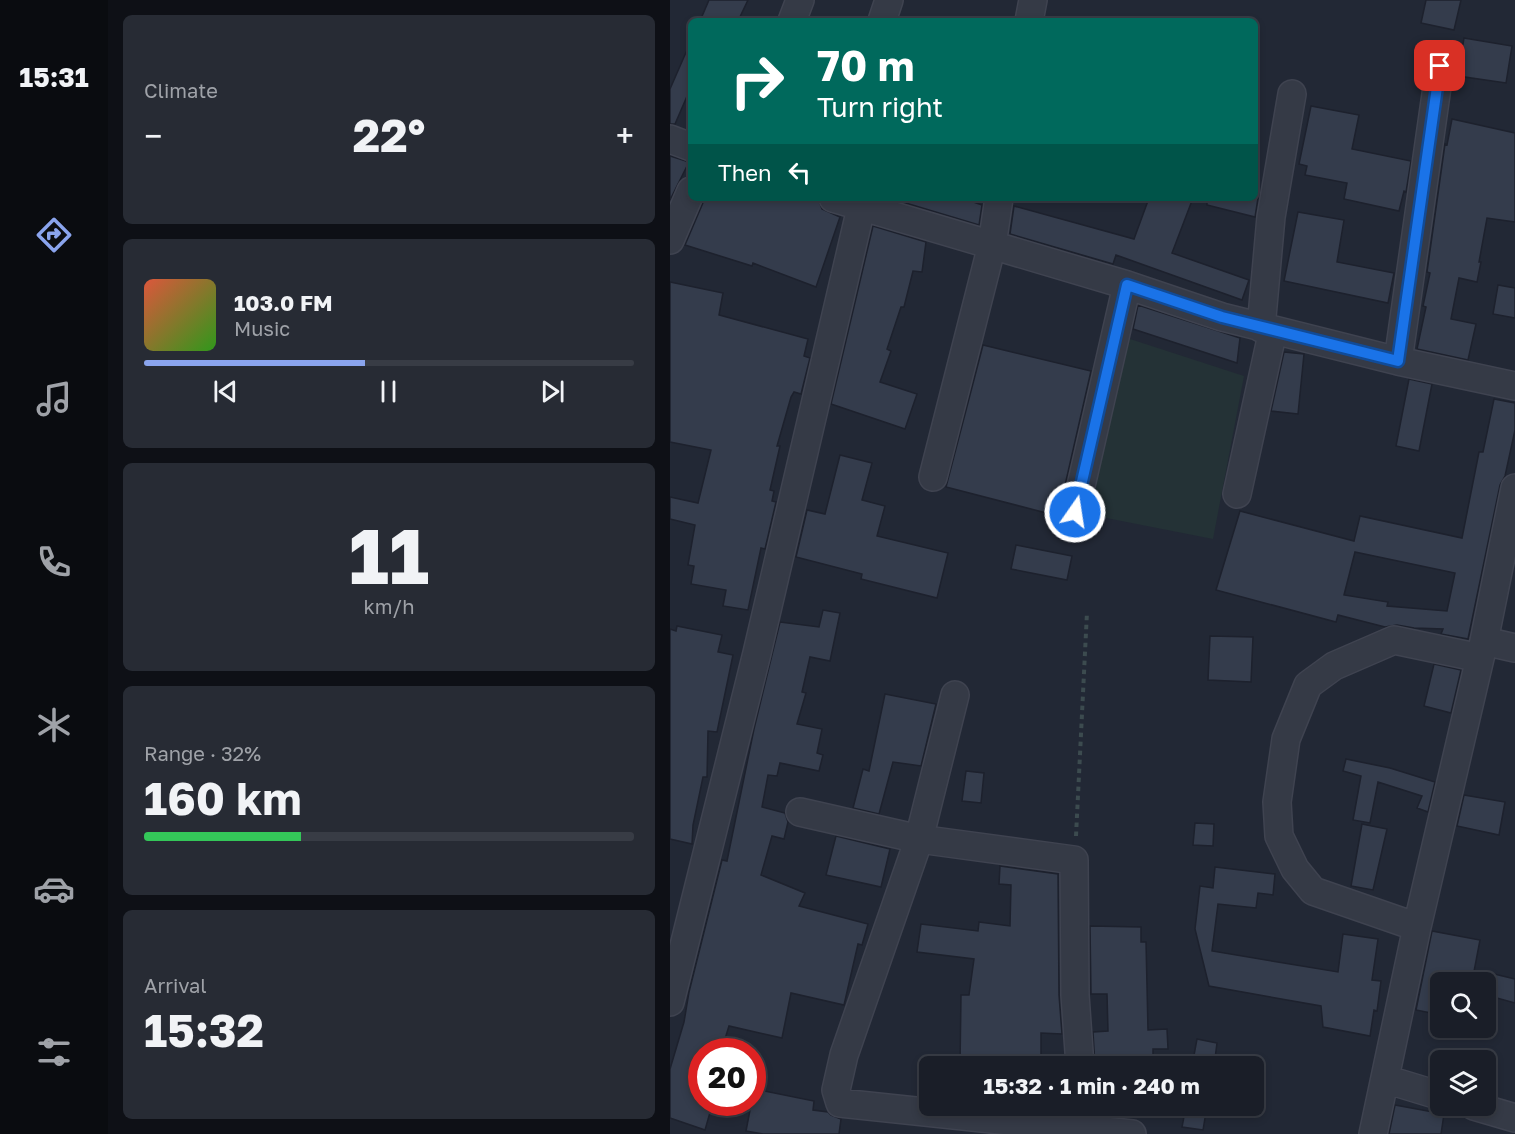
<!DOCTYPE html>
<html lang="en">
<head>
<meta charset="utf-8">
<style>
	body { margin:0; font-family:"Golos Text",sans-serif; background:#272b34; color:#f1f3f6; height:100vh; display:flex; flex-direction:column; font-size:22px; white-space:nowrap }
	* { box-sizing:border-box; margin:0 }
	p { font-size:20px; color:#9fa2a8 }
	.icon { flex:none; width:33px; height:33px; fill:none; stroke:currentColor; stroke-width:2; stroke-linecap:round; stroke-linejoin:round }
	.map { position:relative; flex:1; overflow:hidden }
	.sheet { display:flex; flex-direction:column; gap:15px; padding:15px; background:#0e1016; width:562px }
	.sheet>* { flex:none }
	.hud { position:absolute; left:18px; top:18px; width:570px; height:183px; border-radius:9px; box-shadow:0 3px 9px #0003,0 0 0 2px #383c45; background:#00695c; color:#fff; overflow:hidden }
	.tools { position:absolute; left:760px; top:972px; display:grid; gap:12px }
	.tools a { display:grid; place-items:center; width:66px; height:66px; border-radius:9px; background:#1a1e28; box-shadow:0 3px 9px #0003,0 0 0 2px #383c45; font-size:30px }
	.speed { position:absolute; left:18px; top:1038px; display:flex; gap:12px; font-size:30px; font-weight:700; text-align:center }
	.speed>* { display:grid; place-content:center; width:78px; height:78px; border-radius:50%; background:#1a1e28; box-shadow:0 3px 9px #0003,0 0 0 2px #383c45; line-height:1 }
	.speed .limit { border:9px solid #d22; background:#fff; color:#111 }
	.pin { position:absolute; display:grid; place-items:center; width:51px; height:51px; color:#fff; margin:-26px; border-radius:12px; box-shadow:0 3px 9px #0006 }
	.me { position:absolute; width:66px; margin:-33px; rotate:13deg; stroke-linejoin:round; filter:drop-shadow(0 0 4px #0008) }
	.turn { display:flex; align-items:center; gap:21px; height:126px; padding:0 30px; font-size:27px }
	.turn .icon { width:78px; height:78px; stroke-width:2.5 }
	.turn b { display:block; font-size:42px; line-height:51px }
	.then { display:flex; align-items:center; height:57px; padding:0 30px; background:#0003; gap:12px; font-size:22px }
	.big { font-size:45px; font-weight:700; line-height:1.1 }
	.sheet .widget { flex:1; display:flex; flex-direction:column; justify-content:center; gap:9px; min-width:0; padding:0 21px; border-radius:9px; background:#272b34 }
	.sheet .dial { align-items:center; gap:0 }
	.dial b { font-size:78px; line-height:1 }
	.song { display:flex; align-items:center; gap:18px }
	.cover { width:72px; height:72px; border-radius:9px; background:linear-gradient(135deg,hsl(10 70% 55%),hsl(110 70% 35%)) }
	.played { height:6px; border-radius:3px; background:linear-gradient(90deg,#8aa4ed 45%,#383c45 45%) }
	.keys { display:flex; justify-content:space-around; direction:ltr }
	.heat { display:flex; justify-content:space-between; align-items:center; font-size:33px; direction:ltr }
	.charge { height:9px; border-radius:4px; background:linear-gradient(90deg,#34c759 32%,#383c45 0) }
	.trip { position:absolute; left:249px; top:1056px; width:345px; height:60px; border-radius:9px; background:#1a1e28; box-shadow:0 3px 9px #0003,0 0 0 2px #383c45; font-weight:700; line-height:60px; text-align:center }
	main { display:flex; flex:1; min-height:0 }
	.tab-bar { display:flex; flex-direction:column; width:108px; justify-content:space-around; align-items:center; background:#0a0c10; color:#9fa2a8 }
	.tab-bar .icon { width:42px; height:42px }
	.tab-bar .on { color:#8aa4ed }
	.tab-bar b { font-size:27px; color:#f1f3f6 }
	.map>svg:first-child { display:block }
	.green { fill:#243236 }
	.building { fill:#343c4c; stroke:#1d212d; stroke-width:1.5; fill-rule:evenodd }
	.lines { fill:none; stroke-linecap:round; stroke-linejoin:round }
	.minor-casing { stroke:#3f4350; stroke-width:30 }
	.path { stroke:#3c4b4f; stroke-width:4; stroke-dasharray:4.5 4.5; stroke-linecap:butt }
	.minor { stroke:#353a46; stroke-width:27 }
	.route-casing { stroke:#114b97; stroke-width:15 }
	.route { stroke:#1a73e8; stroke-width:10 }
</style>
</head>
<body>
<main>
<nav class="tab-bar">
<b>15:31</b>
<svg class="icon on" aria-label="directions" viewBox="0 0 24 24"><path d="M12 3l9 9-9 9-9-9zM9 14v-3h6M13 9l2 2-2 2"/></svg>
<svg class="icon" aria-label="music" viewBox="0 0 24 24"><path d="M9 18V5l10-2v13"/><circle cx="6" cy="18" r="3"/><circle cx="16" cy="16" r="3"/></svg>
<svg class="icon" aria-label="phone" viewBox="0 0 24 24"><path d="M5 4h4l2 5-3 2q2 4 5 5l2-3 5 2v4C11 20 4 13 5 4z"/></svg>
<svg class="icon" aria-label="climate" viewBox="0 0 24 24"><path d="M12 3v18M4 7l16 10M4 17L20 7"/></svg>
<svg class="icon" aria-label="car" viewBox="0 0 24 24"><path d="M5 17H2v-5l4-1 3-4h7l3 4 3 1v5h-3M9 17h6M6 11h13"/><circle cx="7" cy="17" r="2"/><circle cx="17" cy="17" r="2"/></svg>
<svg class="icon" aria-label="filters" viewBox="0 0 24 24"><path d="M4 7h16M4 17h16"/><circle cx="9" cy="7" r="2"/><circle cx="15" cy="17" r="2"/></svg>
</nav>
<section class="sheet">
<div class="widget"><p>Climate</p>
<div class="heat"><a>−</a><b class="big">22°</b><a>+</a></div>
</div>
<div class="widget">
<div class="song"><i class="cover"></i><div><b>103.0 FM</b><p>Music</p></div></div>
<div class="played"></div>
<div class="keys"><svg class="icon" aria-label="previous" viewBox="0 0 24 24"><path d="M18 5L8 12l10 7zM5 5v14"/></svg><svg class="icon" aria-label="pause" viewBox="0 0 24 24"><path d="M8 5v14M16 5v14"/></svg><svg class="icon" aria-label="next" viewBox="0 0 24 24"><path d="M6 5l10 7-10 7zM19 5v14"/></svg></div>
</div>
<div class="widget dial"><b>11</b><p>km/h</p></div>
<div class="widget"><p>Range · 32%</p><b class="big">160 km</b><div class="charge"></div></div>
<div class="widget"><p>Arrival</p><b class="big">15:32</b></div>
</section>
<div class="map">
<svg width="845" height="1134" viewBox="0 0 845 1134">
	<rect width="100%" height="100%" fill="#222835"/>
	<!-- green -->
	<path class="green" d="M457,338L574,376L543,539L416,514Z"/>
	<!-- building -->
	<path class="building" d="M39,0H78L68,21H30Z
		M756,0H791L784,30L751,23Z
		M794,38L842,46L836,83L788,76Z
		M21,41V87L5,124H0V89Z
		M641,106L689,115L682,149L741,161L736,192L734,191L729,211L674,199L677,183L635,175L637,166L629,164Z
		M782,119L845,133V222L817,218L809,262H811L807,282L789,278L781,319L806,324L798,360L747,349L756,307L753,306L760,273L757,272L775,144L777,145Z
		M0,156L19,162L0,200Z
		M35,198H148L152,209L170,217L146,287L83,263L82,266L15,245Z
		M219,198H292L312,205L309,225Z
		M479,198H523L502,253L579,280L572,300L446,255L443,264L340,234L344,206L464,239Z
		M537,198H588L585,217L537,205Z
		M628,212L674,220L667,262L724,273L718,303L614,281Z
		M203,226L256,242L252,272L243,271L234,307H231L217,349L221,351L210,382L247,394L235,429L161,404Z
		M0,282L53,293L49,315L138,339L134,356L140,358L131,394L124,392L121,397L107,446H110L100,490L104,491L102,501L106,502L95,549L91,548L78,610L53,606L56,590L21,584L24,566L18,565L25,525L0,519V497L28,503L41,450L0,442Z
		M828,285L845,288V318L823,314Z
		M468,305L570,338L567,363L463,329Z
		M313,345L421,371L388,516L276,487Z
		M614,352L634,354L628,414L601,411Z
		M739,379L762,384L749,451L726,446Z
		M824,399L845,403V430L835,476L830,485L798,639L771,634L773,629L744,628L727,625L715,627L668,615L666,622L546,590L570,511L684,541L690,516L792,538L809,452H813ZM685,552L785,573L777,611L717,606L718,602L674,595Z
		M170,455L202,463L192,500L215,506L207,536L278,553L267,598L191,579L192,574L126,557L137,510L155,514Z
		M346,545L402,556L397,580L341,569Z
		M153,610L170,613L160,661L140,657L132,692L136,693L127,724L152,729L147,753L153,755L149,771L110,763L107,776L98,775L92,807L115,813L118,822L114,839L102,836L91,875L135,893L129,906L198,924L192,945L188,944L174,1005L121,993L112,1038L59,1026L51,1052H32V1102H43L35,1130L0,1118V1069L14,1022L19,992L52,860L57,861L84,729L110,622L149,627Z
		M7,626L52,635L48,652L63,655L47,732L38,731L37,777H33L23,825L22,844L0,839V629L6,631Z
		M540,636L583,637L581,682L538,680Z
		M764,664L791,670L781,713L754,706Z
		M215,694L266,704L251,766L223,762L209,814L183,808L193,769L199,771Z
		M676,759L720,768L765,782L758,812L747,808L752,796L708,782L700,823L683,820L691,776L673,771Z
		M296,771L314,773L311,803L292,801Z
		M794,795L835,802L829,835L787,826Z
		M525,823L544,824L543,846L523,845Z
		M692,824L717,829L703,890L681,886Z
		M166,836L220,849L211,887L156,875Z
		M330,866L388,874L389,995L392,1034L371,1033V1066H290L291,995H299L304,959L247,952L251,924L308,931L309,922L340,926L341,885L329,884Z
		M545,867L605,874L603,895L588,893L586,908L548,904L542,951L668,972L673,934L708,939L702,980L711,981L707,1011L704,1010L700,1036L653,1027L651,1006L539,986L525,929L530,886L543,888Z
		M420,926L471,927V942H476L478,1030L497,1029L498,1049H483V1066H425L423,1032L438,1031L437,994H421Z
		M762,931L810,940L802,982H771V1015L746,1010Z
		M816,972L845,979V1003L816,995Z
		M527,1039L547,1043L544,1066H522Z
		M84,1089L144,1101L143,1110L158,1112L161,1115L171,1119L169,1134H93L76,1131Z
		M725,1105L774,1114L771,1134H719Z
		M516,1106H537L533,1130L512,1127Z"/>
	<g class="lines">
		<defs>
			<path id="minor" d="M122,21L130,0
				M212,21L219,0
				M359,21L363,0
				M0,139L21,147
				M163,198L457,285L552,317L728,361L845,386
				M0,240L21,191
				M591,328L601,217L622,94
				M728,361L770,66
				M263,477L322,245L329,198
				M567,494L603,330
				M405,512L457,285
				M814,641L845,648
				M285,695L249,839L174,1055L166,1090L170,1103L462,1134
				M130,812L249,839L404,860L405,995L410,1066
				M747,927L643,891L625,869L609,836L607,802L616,739L638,685L664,666L724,640L810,658
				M0,1002L87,653L191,208
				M715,1079L771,1096
				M804,1106L845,1118
				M703,1134L747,927L814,641L845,488"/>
		</defs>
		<!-- minor casing -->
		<use href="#minor" class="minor-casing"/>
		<!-- path -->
		<path class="path" d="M406,836L417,612"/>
		<!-- minor -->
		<use href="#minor" class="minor"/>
	</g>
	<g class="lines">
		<defs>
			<path id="route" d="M405,512L457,285L552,317L728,361L770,66"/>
		</defs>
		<!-- route casing -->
		<use href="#route" class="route-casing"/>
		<!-- route -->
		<use href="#route" class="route"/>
	</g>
</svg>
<div class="tools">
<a><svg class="icon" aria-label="search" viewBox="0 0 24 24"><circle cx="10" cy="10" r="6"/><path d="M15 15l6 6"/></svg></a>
<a><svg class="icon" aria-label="layers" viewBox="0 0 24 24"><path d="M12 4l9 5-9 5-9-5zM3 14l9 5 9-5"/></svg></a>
</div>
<div class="speed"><div class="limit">20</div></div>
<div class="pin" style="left:770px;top:66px;background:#d93025"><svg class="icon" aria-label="arrive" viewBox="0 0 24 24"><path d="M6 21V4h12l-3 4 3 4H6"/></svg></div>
<svg class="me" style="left:405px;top:512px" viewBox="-20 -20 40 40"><circle r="17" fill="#1a73e8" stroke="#fff" stroke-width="3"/><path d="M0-11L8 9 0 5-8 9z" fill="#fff"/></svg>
<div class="trip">15:32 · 1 min · 240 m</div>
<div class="hud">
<div class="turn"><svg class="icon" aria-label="right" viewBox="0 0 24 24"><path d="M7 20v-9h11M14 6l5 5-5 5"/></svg><div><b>70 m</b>Turn right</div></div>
<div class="then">Then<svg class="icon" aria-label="left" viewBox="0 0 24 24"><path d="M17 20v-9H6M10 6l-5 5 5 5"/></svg></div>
</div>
</div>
</main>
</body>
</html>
